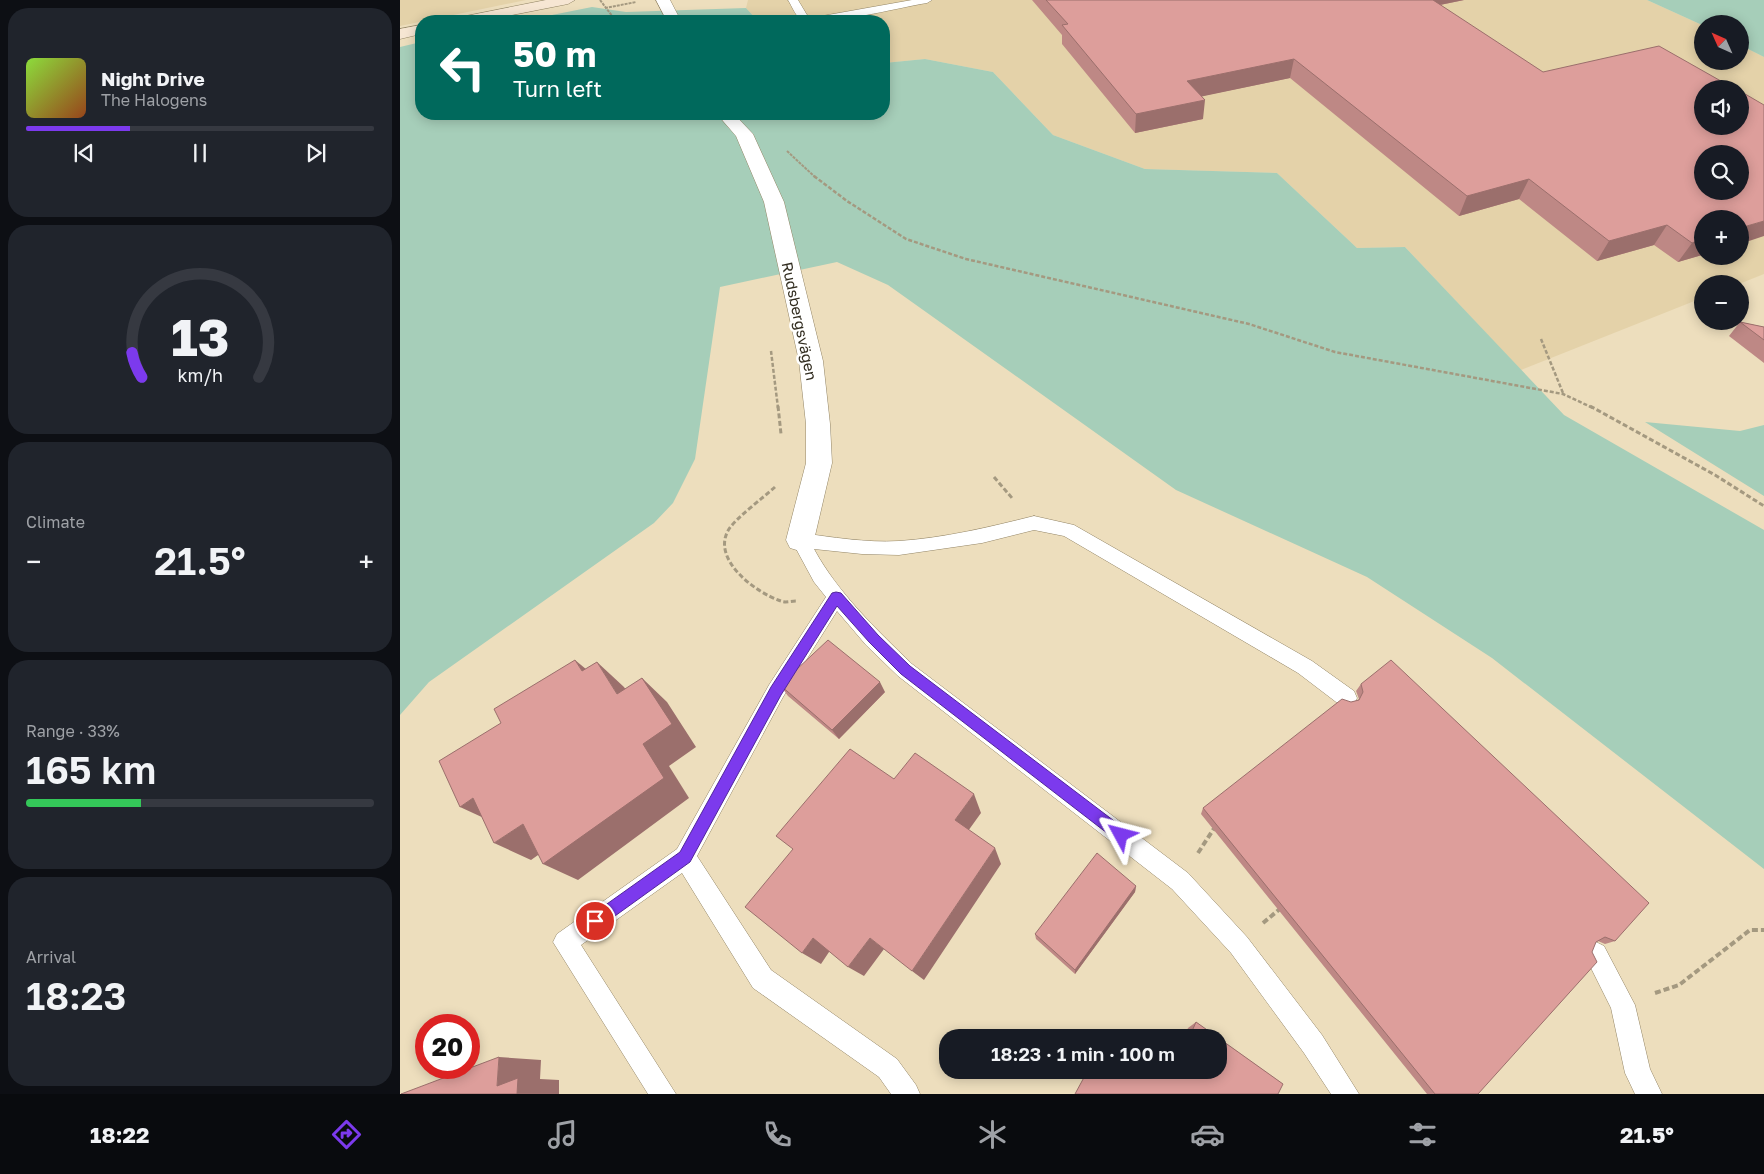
<!DOCTYPE html>
<html lang="en">
<head>
<meta charset="utf-8">
<style>
	body { margin:0; font-family:"Golos Text",sans-serif; background:#20242c; color:#f1f3f6; height:100vh; display:flex; flex-direction:column; font-size:19px; white-space:nowrap }
	* { box-sizing:border-box; margin:0 }
	p { font-size:16px; color:#9ea1a6 }
	.icon { flex:none; width:28px; height:28px; fill:none; stroke:currentColor; stroke-width:2; stroke-linecap:round; stroke-linejoin:round }
	.map { position:relative; flex:1; overflow:hidden }
	.drawer { display:flex; flex-direction:column; gap:8px; padding:8px; background:#0d0f14; width:400px }
	.drawer>* { flex:none }
	.top-card { position:absolute; left:15px; top:15px; width:475px; height:105px; border-radius:20px; box-shadow:0 2px 12px #0003; background:#00695c; color:#fff; overflow:hidden }
	.needle { width:32px; rotate:315deg }
	.tools { position:absolute; left:1294px; top:15px; display:grid; gap:10px }
	.tools a { display:grid; place-items:center; width:55px; height:55px; border-radius:50%; background:#171b24; box-shadow:0 2px 12px #0003; font-size:25px }
	.speed { position:absolute; left:15px; top:1014px; display:flex; gap:10px; font-size:25px; font-weight:700; text-align:center }
	.speed>* { display:grid; place-content:center; width:65px; height:65px; border-radius:50%; background:#171b24; box-shadow:0 2px 12px #0003; line-height:1 }
	.speed .limit { border:8px solid #d22; background:#fff; color:#111 }
	.pin { position:absolute; display:grid; place-items:center; width:42px; height:42px; color:#fff; margin:-21px; border:2px solid #fff; border-radius:50%; box-shadow:0 1px 5px #0007 }
	.me { position:absolute; width:55px; margin:-28px; rotate:308deg; stroke-linejoin:round; filter:drop-shadow(0 0 4px #0008) }
	.turn { display:flex; align-items:center; gap:18px; height:105px; padding:0 15px; font-size:22px }
	.turn .icon { width:65px; height:65px; stroke-width:2.5 }
	.turn b { display:block; font-size:35px; line-height:42px }
	.big { font-size:38px; font-weight:600; line-height:1.1 }
	.drawer .widget { flex:1; display:flex; flex-direction:column; justify-content:center; gap:8px; min-width:0; padding:0 18px; border-radius:20px; background:#20242c }
	.drawer .dial { align-items:center; gap:0 }
	.dial svg { height:130px; overflow:visible; fill:none; stroke:#363941; stroke-width:7; stroke-linecap:round; text-anchor:middle }
	.dial text { fill:#f1f3f6; stroke:none }
	.song { display:flex; align-items:center; gap:15px }
	.cover { width:60px; height:60px; border-radius:8px; background:linear-gradient(135deg,hsl(90 70% 55%),hsl(20 70% 35%)) }
	.played { height:5px; border-radius:2px; background:linear-gradient(90deg,#7c3aed 30%,#363941 30%) }
	.keys { display:flex; justify-content:space-around; direction:ltr }
	.heat { display:flex; justify-content:space-between; align-items:center; font-size:28px; direction:ltr }
	.charge { height:8px; border-radius:4px; background:linear-gradient(90deg,#34c759 33%,#363941 0) }
	.trip { position:absolute; left:539px; top:1029px; width:288px; height:50px; border-radius:20px; background:#171b24; box-shadow:0 2px 12px #0003; font-weight:600; line-height:50px; text-align:center }
	.tab-bar { display:flex; height:80px; justify-content:space-around; align-items:center; background:#090b0e; color:#9ea1a6 }
	.tab-bar .icon { width:35px; height:35px }
	.tab-bar .selected { color:#7c3aed }
	.tab-bar b { font-size:22px; color:#f1f3f6 }
	main { display:flex; flex:1; min-height:0 }
	.map>svg:first-child { display:block }
	.built { fill:#e4d2a9; fill-rule:evenodd }
	.green { fill:#a6ceb9 }
	.lines { fill:none; stroke-linecap:round; stroke-linejoin:round }
	.lane-casing { stroke:#938566; stroke-width:1 }
	.street-casing { stroke:#938566; stroke-width:1 }
	.secondary-casing { stroke:#938566; stroke-width:1 }
	.path-far3 { stroke:#a49980; stroke-width:2; stroke-dasharray:3 1; stroke-linecap:butt }
	.path-far2 { stroke:#a49980; stroke-width:2.5; stroke-dasharray:4 2; stroke-linecap:butt }
	.path-far1 { stroke:#a49980; stroke-width:3; stroke-dasharray:5 2.5; stroke-linecap:butt }
	.path { stroke:#a49980; stroke-width:4; stroke-dasharray:6 3; stroke-linecap:butt }
	.lane { fill:#fff; fill-rule:evenodd }
	.street { fill:#fff; fill-rule:evenodd }
	.secondary { fill:#f6e6d3; fill-rule:evenodd }
	.wall { fill:#be8885 }
	.shaded-wall { fill:#9b6f6c }
	.building { fill:#dd9e9b; stroke:#9b6f6c; fill-rule:evenodd }
	.route { fill:#7c3aed; stroke:#51269a }
	.labels { text-anchor:middle; dominant-baseline:central; stroke-width:5; stroke-linejoin:round; paint-order:stroke }
	.street-label { font-size:15px; fill:#322d20; stroke:#fff }
</style>
</head>
<body>
<main>
<section class="drawer">
<div class="widget">
<div class="song"><i class="cover"></i><div><b>Night Drive</b><p>The Halogens</p></div></div>
<div class="played"></div>
<div class="keys"><svg class="icon" aria-label="previous" viewBox="0 0 24 24"><path d="M18 5L8 12l10 7zM5 5v14"/></svg><svg class="icon" aria-label="pause" viewBox="0 0 24 24"><path d="M8 5v14M16 5v14"/></svg><svg class="icon" aria-label="next" viewBox="0 0 24 24"><path d="M6 5l10 7-10 7zM19 5v14"/></svg></div>
</div>
<div class="widget dial"><svg viewBox="0 0 100 80">
<path d="M14 69A42 42 0 1 1 86 69"/>
<path d="M14 69A42 42 0 0 1 8 54" stroke="#7c3aed"/>
<text x="50" y="56" font-size="32" font-weight="700">13</text>
<text x="50" y="72" font-size="11">km/h</text>
</svg></div>
<div class="widget"><p>Climate</p>
<div class="heat"><a>−</a><b class="big">21.5°</b><a>+</a></div>
</div>
<div class="widget"><p>Range · 33%</p><b class="big">165 km</b><div class="charge"></div></div>
<div class="widget"><p>Arrival</p><b class="big">18:23</b></div>
</section>
<div class="map">
<svg width="1364" height="1094" viewBox="0 0 1364 1094">
	<rect width="100%" height="100%" fill="#eddebd"/>
	<!-- built -->
	<path class="built" d="M0,0H126L0,26Z
		M348,0H1247L1302,25V61H1340V45L1364,57V274L1339,284H1302V298L1121,370L1005,247L957,248L877,173L745,169L653,135L593,72L525,59L484,63V21H358L346,8ZM1302,89H1340V126H1302ZM1302,154H1340V191H1302ZM1302,219H1340V256H1302Z"/>
	<!-- green -->
	<path class="green" d="M1247,0H1364V57L1340,45V24L1302,25Z
		M192,7L226,12L346,8L358,21H122Z
		M21,42V114H484V63L525,59L593,72L653,135L745,169L877,173L957,248L1005,247L1164,415L1364,530V869L1092,658L967,577L776,490L488,285L437,262L320,287L295,459L273,503L254,523L29,682L0,715V47Z
		M1245,422L1340,431L1364,425V496Z"/>
	<g class="lines">
		<defs>
			<path id="lane" d="M388,0H398L407,15L411,18L512,0H532L527,3C501,7 427,26 404,21C397,20 392,6 388,0Z
				M634,516L674,525L912,661L954,691L957,698L954,705L947,707L940,705L898,673L664,536L634,530L582,543L499,555L462,554L414,549C438,593 476,629 512,664L788,873L847,937L922,1035L959,1094H931L904,1053L831,953L772,889L498,676L466,645L437,611L383,697L297,856L371,970L497,1059L516,1085L520,1094H491L479,1077L353,988L282,873L181,945L276,1094H248L153,942L157,934L277,849L369,685L426,597L414,582L394,545L391,540L394,535L400,533C432,537 466,543 499,541C544,538 590,527 634,516Z
				M1196,942L1204,946L1235,1005L1250,1069L1262,1094H1235L1225,1073L1211,1008L1184,954L1188,946Z"/>
			<path id="street" d="M256,0H270L281,21H267Z
				M317,114H334L353,134L384,202L423,361L430,424L432,463L414,540L410,548L400,551L390,548L386,540L406,463V424L399,361L364,202L336,136Z"/>
			<path id="secondary" d="M146,0H175L168,4L82,21H54L61,17Z
				M21,25V34L0,39V29Z"/>
		</defs>
		<!-- lane casing -->
		<use href="#lane" class="lane-casing"/>
		<!-- street casing -->
		<use href="#street" class="street-casing"/>
		<!-- secondary casing -->
		<use href="#secondary" class="secondary-casing"/>
		<!-- path-far3 -->
		<path class="path-far3" d="M200,0L216,21
			M205,8L236,2
			M387,151L416,178"/>
		<!-- path-far2 -->
		<path class="path-far2" d="M414,176L447,201L506,239L566,259L849,324L935,352L1163,394L1193,408
			M1141,339L1163,393
			M371,351L378,408"/>
		<!-- path-far1 -->
		<path class="path-far1" d="M378,406L381,434
			M1190,406L1315,475L1364,506
			M594,477L612,498
			M375,487C363,498 337,517 329,529C310,559 356,593 381,601C385,603 391,601 396,601"/>
		<!-- path -->
		<path class="path" d="M798,853L815,827
			M863,923L881,908
			M1255,993L1279,985L1350,930H1364"/>
		<!-- lane -->
		<use href="#lane" class="lane"/>
		<!-- street -->
		<use href="#street" class="street"/>
		<!-- secondary -->
		<use href="#secondary" class="secondary"/>
	</g>
	<!-- wall -->
	<path class="wall" d="M632,0H1064L1040,5L1302,219V255L1278,262L1254,245L1197,261L1119,199L1059,216L890,78L802,96L803,119L735,133L662,44V35Z
		M1340,322L1364,327V363L1329,336Z
		M961,684L1215,941L1205,944L1198,941L1196,942L1078,1094H1027L801,814L803,808L951,702L958,700L959,699L956,691Z
		M380,685L485,692L439,739L388,696Z
		M736,886L735,892L675,974L636,939L635,934Z
		M796,1022L883,1084L818,1070V1038H783L788,1028Z"/>
	<!-- shaded-wall -->
	<path class="shaded-wall" d="M1018,0H1064L1015,10Z
		M894,59L890,78L785,100L787,81Z
		M805,100L803,119L735,133L736,114Z
		M1129,179L1119,199L1059,216L1067,196Z
		M1364,221V236L1340,244V228Z
		M1267,225L1254,245L1197,261L1209,241Z
		M1302,239V255L1278,262L1292,243Z
		M175,660L204,684L182,671Z
		M197,662L224,687L244,718L217,694Z
		M242,678L267,702L296,747L269,766L289,798L178,880L143,864Z
		M480,682L485,692L439,739L432,730Z
		M574,794L581,813L563,838L555,820Z
		M73,798L99,825L60,807Z
		M123,824L158,841L131,860L94,843Z
		M595,848L601,864L524,980L512,971Z
		M736,886L735,892L675,974V970Z
		M413,938L431,949L421,964L402,953Z
		M470,938L484,949L464,976L448,967Z
		M99,1057L141,1060L140,1079L159,1080V1094H117L97,1086Z"/>
	<!-- building -->
	<path class="building" d="M646,0H1033L1143,72L1259,46L1335,89H1302V126H1340V91L1364,105V221L1340,228V219H1302V239L1292,243L1267,225L1209,241L1129,179L1067,196L894,59L787,81L805,100L736,114L662,25L668,24ZM1302,154H1340V191H1302Z
		M1340,322L1364,327V340Z
		M428,640L480,682L432,730L380,685Z
		M175,660L182,671L197,662L217,694L242,678L272,724L243,744L264,778L143,864L123,824L94,843L73,798L60,807L39,761L101,723L94,709Z
		M991,660L1249,903L1215,941L1205,937L1196,942L1192,952L1197,962L1078,1094H1035L803,808L942,699L951,702L959,700L963,692L961,684Z
		M450,749L494,779L515,753L574,794L555,820L595,848L512,971L470,938L448,967L413,938L402,953L345,907L393,849L376,836Z
		M697,853L736,886L675,970L635,934Z
		M796,1022L883,1084L878,1094H675L688,1070H818V1038H789Z
		M709,1030L718,1038H705Z
		M743,1032L751,1038H740Z
		M99,1057L97,1086L118,1078L117,1094H1Z"/>
	<!-- route -->
	<path class="route" d="M436,592L441,593L478,635L510,666L726,830L728,835L726,840L721,843L716,840L501,674L469,642L437,606L381,695L290,862L201,926L195,928L190,926L188,921L190,916L280,852L371,687L432,593Z"/>
	<g class="labels">
		<!-- street labels -->
		<g class="street-label">
			<text transform="translate(400 321) rotate(78)">Rudsbergsvägen</text>
		</g>
	</g>
</svg>
<div class="tools">
<a><svg class="needle" viewBox="-14 -14 28 28"><path d="M0-13l5 13h-10z" fill="#e53935"/><path d="M0 13l5-13h-10z" fill="#9ea1a6"/></svg></a>
<a><svg class="icon" aria-label="sound" viewBox="0 0 24 24"><path d="M4 9h4l5-4v14l-5-4H4zM17 9q2 3 0 6"/></svg></a>
<a><svg class="icon" aria-label="search" viewBox="0 0 24 24"><circle cx="10" cy="10" r="6"/><path d="M15 15l6 6"/></svg></a>
<a>+</a>
<a>−</a>
</div>
<div class="speed"><div class="limit">20</div></div>
<div class="pin" style="left:195px;top:921px;background:#d93025"><svg class="icon" aria-label="arrive" viewBox="0 0 24 24"><path d="M6 21V4h12l-3 4 3 4H6"/></svg></div>
<svg class="me" style="left:721px;top:835px" viewBox="-20 -20 40 40"><path d="M0-17L14 15 0 8-14 15z" fill="#7c3aed" stroke="#fff" stroke-width="4"/></svg>
<div class="trip">18:23 · 1 min · 100 m</div>
<div class="top-card">
<div class="turn"><svg class="icon" aria-label="left" viewBox="0 0 24 24"><path d="M17 20v-9H6M10 6l-5 5 5 5"/></svg><div><b>50 m</b>Turn left</div></div>
</div>
</div>
</main>
<nav class="tab-bar">
<b>18:22</b>
<svg class="icon selected" aria-label="directions" viewBox="0 0 24 24"><path d="M12 3l9 9-9 9-9-9zM9 14v-3h6M13 9l2 2-2 2"/></svg>
<svg class="icon" aria-label="music" viewBox="0 0 24 24"><path d="M9 18V5l10-2v13"/><circle cx="6" cy="18" r="3"/><circle cx="16" cy="16" r="3"/></svg>
<svg class="icon" aria-label="phone" viewBox="0 0 24 24"><path d="M5 4h4l2 5-3 2q2 4 5 5l2-3 5 2v4C11 20 4 13 5 4z"/></svg>
<svg class="icon" aria-label="climate" viewBox="0 0 24 24"><path d="M12 3v18M4 7l16 10M4 17L20 7"/></svg>
<svg class="icon" aria-label="car" viewBox="0 0 24 24"><path d="M5 17H2v-5l4-1 3-4h7l3 4 3 1v5h-3M9 17h6M6 11h13"/><circle cx="7" cy="17" r="2"/><circle cx="17" cy="17" r="2"/></svg>
<svg class="icon" aria-label="filters" viewBox="0 0 24 24"><path d="M4 7h16M4 17h16"/><circle cx="9" cy="7" r="2"/><circle cx="15" cy="17" r="2"/></svg>
<b>21.5°</b>
</nav>
</body>
</html>
